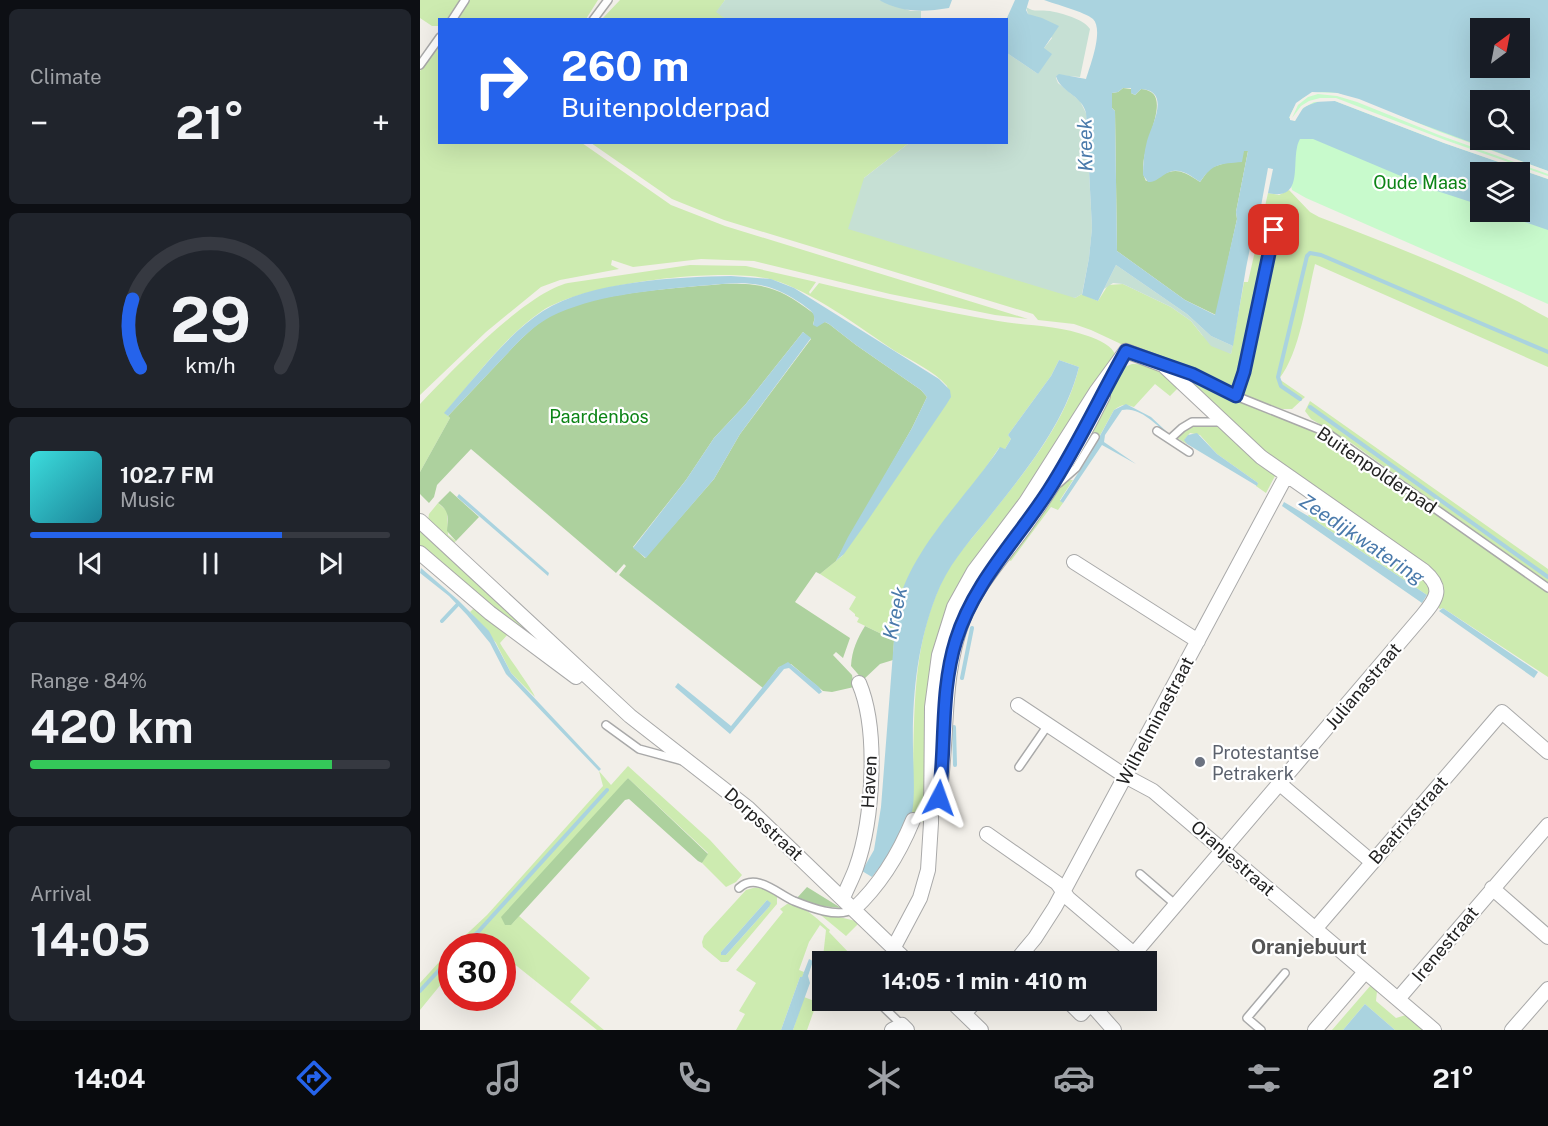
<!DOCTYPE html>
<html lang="en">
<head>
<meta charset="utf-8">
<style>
	body { margin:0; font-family:"Public Sans",sans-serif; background:#20242c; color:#f1f3f6; height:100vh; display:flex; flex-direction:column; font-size:22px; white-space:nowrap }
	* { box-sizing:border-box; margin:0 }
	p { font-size:20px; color:#9ea1a6 }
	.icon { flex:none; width:33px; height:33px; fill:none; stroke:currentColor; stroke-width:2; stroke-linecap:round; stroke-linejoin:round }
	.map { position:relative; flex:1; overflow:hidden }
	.sheet { display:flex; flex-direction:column; gap:9px; padding:9px; background:#0d0f14; width:420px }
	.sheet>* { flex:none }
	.banner { position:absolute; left:18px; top:18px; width:570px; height:126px; border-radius:0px; box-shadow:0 6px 24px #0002; background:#2563eb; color:#fff; overflow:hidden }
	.needle { width:39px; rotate:32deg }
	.fabs { position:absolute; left:1050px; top:18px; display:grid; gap:12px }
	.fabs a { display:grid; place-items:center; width:60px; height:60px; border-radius:0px; background:#171b24; box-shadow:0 6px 24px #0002; font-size:30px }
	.speed { position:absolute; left:18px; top:933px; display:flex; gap:12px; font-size:30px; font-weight:700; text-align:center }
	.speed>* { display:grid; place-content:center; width:78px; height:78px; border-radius:50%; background:#171b24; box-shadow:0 6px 24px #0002; line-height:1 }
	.speed .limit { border:9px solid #d22; background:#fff; color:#111 }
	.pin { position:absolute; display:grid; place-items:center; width:51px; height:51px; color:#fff; margin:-26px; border-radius:12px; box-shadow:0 3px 9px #0006 }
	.me { position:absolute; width:66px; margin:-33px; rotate:4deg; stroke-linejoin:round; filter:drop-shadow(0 0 4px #0008) }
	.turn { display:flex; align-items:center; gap:21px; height:126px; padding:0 24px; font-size:27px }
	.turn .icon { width:78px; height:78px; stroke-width:2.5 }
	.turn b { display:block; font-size:42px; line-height:51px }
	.big { font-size:45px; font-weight:700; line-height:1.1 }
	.sheet .tile { flex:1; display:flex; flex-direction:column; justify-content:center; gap:9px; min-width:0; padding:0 21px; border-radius:9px; background:#20242c }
	.sheet .dial { align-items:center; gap:0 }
	.dial svg { height:156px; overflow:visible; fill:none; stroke:#363941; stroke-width:7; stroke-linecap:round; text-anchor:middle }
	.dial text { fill:#f1f3f6; stroke:none }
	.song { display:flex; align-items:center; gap:18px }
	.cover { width:72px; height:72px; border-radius:9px; background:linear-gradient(135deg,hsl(180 70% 55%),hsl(190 70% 35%)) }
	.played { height:6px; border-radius:3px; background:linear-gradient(90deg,#2563eb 70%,#363941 70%) }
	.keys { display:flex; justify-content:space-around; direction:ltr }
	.heat { display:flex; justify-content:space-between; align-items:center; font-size:33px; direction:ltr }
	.charge { height:9px; border-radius:4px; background:linear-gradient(90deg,#34c759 84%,#363941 0) }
	.trip { position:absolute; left:392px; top:951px; width:345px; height:60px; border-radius:0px; background:#171b24; box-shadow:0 6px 24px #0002; font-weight:700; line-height:60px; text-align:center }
	.tabs { display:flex; height:96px; justify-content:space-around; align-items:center; background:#090b0e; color:#9ea1a6 }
	.tabs .icon { width:42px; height:42px }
	.tabs .active { color:#2563eb }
	.tabs b { font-size:27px; color:#f1f3f6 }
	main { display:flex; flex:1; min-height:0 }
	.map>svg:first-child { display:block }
	.grass { fill:#cdebb0; fill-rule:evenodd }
	.forest { fill:#add19e; fill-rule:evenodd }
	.wetland { fill:#c6e0d4 }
	.park { fill:#c8facc; fill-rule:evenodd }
	.water { fill:#aad3df; fill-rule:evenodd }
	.pier { fill:#f2efe9 }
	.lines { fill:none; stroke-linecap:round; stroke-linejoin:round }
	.stream { stroke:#aad3df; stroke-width:4 }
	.lane-casing { stroke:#a9a9a9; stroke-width:10 }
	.street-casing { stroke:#a9a9a9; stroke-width:16 }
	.lane { stroke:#fff; stroke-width:7 }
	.street { stroke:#fff; stroke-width:14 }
	.route-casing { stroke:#184099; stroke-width:15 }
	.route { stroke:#2563eb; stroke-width:10 }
	.worship-dot { fill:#6b7280; stroke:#fff; stroke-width:2 }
	.labels { text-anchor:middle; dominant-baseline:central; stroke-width:4.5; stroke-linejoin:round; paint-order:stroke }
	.park-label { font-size:18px; fill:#0c8416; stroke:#fff }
	.street-label { font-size:18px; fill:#222; stroke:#fff }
	.worship-label { font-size:18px; fill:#5b616d; stroke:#fff; text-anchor:start }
	.water-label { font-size:20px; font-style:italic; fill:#4a7aab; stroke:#fff }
	.neighbourhood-label { font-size:20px; font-weight:bold; fill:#555; stroke:#fff }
</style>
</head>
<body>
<main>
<section class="sheet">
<div class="tile"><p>Climate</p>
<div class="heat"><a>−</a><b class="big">21°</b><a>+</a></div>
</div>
<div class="tile dial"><svg viewBox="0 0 100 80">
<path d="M14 69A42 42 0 1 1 86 69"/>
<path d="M14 69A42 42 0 0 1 10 34" stroke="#2563eb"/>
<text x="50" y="56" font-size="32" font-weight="700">29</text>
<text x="50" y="72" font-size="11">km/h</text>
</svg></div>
<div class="tile">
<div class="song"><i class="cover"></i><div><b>102.7 FM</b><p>Music</p></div></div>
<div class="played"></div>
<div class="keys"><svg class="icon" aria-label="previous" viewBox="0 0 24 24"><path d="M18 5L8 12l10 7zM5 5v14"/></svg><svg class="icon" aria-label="pause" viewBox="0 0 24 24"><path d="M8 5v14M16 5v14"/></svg><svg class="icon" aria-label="next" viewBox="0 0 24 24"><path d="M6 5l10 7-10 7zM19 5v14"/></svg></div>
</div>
<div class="tile"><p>Range · 84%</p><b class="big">420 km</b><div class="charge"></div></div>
<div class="tile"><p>Arrival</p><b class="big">14:05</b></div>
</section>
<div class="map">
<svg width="1128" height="1030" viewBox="0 0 1128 1030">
	<rect width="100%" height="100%" fill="#f2efe9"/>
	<!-- grass -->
	<path class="grass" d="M0,0H41L27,19L20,20L19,26H12L0,18Z
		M50,0H178L166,19L36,20Z
		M200,0H305L297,12L307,19L181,20Z
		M19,46L20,142L162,143L251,205L305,226L608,319L575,315L470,294L334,261L281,259L213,267L192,260L191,265L199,269L140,280L121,287L66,332L0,395V71Z
		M171,143H489L444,178L655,298L662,294L678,301L688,285L703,284L751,307L771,321L782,335L811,354L824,282H828L848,193L859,195L869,190L890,212L899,217C964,242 1029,267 1091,298C1104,304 1115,312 1128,318V367L895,264C887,297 880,353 859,379L885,397L872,409H862L825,396L823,392L824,383L818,382L814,391L768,369L716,351L671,330L654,324L618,320L613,314L304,220L252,199Z
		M270,265L326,266L396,282L389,292L390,294L399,283C458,297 517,311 578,321C608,326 639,325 668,336C679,340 692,345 696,356L524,629L509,826L491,815C497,733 486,654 524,577C534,557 551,540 565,522C602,475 645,426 659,367L639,360L631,376L588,435L591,439L585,449L579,448L555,483L519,529L479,595L474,640L437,622L439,618L435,616V614L429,609L436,597L400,574L422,556L530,397L527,386C514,371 492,361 475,351C440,328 392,291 353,280C305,266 164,283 122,311C84,337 55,378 25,413L30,418L0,472V404C32,370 106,293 148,283Z
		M712,364C731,363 745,375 759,387L750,396L735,384L714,407C705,404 702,404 694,410L668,457L667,456L643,477L695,376L702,368Z
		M757,372L768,375L920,444L1128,592V677L1023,608L1020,609L1017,606L1022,597L1023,588L869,474Z
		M890,401L1128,569V584L930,442L891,419L885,411Z
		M777,424L802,426L846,470L851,469L855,476L846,493L836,486L838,483L797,454L780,435L770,433L765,439L767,444L757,438L762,431Z
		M650,480H653L640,500L643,503L638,510L631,507L591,561L585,558L637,487Z
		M18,503L27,511L28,535L36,541L32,545L8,520L9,514Z
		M896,505L901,508L903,507L994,568L1011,588L1009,600L1006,599L1007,595L888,516Z
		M0,528L152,669L0,550Z
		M53,609L60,612L68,621L89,633L80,643C86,654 113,690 115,697L91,673L76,643L50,612Z
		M208,766L290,840L322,875L316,882L306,887L282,863L288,853L208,778L91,925L99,916L170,978L150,1002L184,1030H177L83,955L82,946H72L68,943L63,946H34L67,915L183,786L179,771L191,785Z
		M333,888C343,887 349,891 357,897V904L308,962H301L283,947L282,942L284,936L326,890ZM347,900L349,907L306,955L301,952Z
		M367,904C385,905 397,919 410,930L409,932L433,957L428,962L419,961L403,957L406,930L400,925L389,942L379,970L384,972L382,978L380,977L361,1030H316L325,1014L319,1011L336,983L316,970L363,912L360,909Z
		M397,912H398L440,922L426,936Z
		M31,949V972L0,1010V983Z
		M951,985L957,991L956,1001L976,1018L986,1015L1004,1030H975L945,1004L923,1030H912Z
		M384,997L397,1002L387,1030H373Z"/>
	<!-- forest -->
	<path class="forest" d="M703,88L711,89V93L715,95L721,89C761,92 711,155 726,181C753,171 754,164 780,182L790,168L805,163L824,150L828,151L816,212L817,219L796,315L765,300L697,251L695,111L692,108V93L698,92Z
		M302,284C344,283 359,287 393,313L395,316L393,325L405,322L409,324L436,345L501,390L507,397L492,428L416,561L400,574L396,572L375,602L430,638L423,658L416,652L413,655L432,675L434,687L412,692L403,691L371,664L359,667L343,688L199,575L206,566L204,564L196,573L51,449L17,485L14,497L9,503L0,494V472L30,418L28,416C46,397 64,378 82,359C94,346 108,331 122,321C165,292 250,289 302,284ZM383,332L391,339L320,434L294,479L225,558L213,547L266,480L294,438L325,405Z
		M30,491L59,517L36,541L27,531C28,518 30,511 18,503Z
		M445,626L474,640L473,660L460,664L443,680L431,666C432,650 437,639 445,626Z
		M208,778L288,854L282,863L278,861L209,799L205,800L91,925H85L81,917Z
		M387,887L421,908L401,906L377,898Z"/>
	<!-- wetland -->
	<path class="wetland" d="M305,0H459L491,11H501V20H307L296,12Z
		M606,7C615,13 620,9 630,11C641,13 664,19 670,29L660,77L637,75L636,78L638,83L660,101L666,113L672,228L669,258L662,294L655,298L428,229L444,178L489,143L586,142L587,53L618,74L624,48L632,38L613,17L608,14Z
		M696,265L767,314L791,336L813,346L811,354L791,346L771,321L751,307L703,284L693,283L684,289Z"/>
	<!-- park -->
	<path class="park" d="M900,87L1128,166V304L886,198L872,190L868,172L870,105ZM1060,172H1100V212H1060Z"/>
	<!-- water -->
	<path class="water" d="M459,0H532L529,8C504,12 482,13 459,0Z
		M595,0H609L606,10L608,14L622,18L639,26L624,48L632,54L618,74L587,53L586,20Z
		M624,0H1128V171L917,93C894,90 878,94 869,118L875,121L879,112L886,106L900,101H915L1024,143L1128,179V230L1076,212H1100V172H1060V205L1014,190L893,139H880C869,158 887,202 848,193L853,169L848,168L839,217L833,233L826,268L813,346L791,336L767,314L696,265L678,301L662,295L669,258L672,228L666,113C662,95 640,92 636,76L639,74L666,79C670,66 684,30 673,19C665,12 635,4 624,0ZM1060,28H1100V68H1060ZM703,88H711V93L715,95L721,89C752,91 731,126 727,141C724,152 723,164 723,175L728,182C734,182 736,180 741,177C756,165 766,172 780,182C793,163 800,164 822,162L824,151H828L816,212L817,219L795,315L765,300L697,251L695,111L692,108V93L698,92ZM1060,100H1100V140H1060Z
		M311,276L351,279L374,288L519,379L530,390L531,397L526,405L446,523L424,554L416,561L428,537L492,428L507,397L501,390L436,345L409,324L405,322L397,327L393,325C397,313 391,311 382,304C369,295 356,288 340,285C320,281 297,285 277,286C228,291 174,295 130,317C113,326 98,342 85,356C66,376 47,396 28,416L24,413C53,380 87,334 123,311C170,281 256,277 311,276Z
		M383,332L391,338L320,434L294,479L226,558L213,548L266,480L294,438L325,405Z
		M639,360L659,367C644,426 603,474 566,521C546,545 527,567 516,596C497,645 492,697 493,748C493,766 496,800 491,816C483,838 466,859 452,877L442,871L454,850L461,807L476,614C486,553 546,498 580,447L585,449L591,439L588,435L631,376Z
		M706,404L731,417L747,432L746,433C735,423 718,406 702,410L685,435L684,442L716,464L682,445L643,503L640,501L669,456L694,410Z
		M777,433L797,454L838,483L837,486L767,444L764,440L768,435Z
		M39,494L129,573L128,576L37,497Z
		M864,502L888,516L1007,595L1002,603L862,506Z
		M1,568L38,600L69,631L91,673L181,769L179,771L86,674L70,643L47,615L29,596L0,573Z
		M1023,608L1118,672L1114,678L1019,611Z
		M368,662L399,687L402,692L399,694L369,668L364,669L310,734L255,687L258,683L311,726L359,667Z
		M347,900L351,903L349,907L306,955H301V952Z
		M389,959L393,961L388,976L390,983L373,1030H361L380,977H382Z
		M945,1004L975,1030H923Z"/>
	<!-- pier -->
	<path class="pier" d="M892,92L917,93L939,99L1020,132L1128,171V174L1019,135L937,102L917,96L898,94L888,97L878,105L872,118L881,106L889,101L900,98H916L1025,140L1128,176V179L1024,143L915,101L894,102L883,108L875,121L870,120V116L876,103Z"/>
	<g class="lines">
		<!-- stream -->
		<path class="stream" d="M880,399L861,386L858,377L887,256L890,253L901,255L1128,352
			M890,407L1128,577
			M22,621L38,604
			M542,678L552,628
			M534,727L535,765
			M42,946L58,932L187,790
			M0,991L32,956"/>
		<defs>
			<path id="lane" d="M32,20L45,0
				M173,20L188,0
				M0,65L20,37
				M749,367L772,374L816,396L906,432L1128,588
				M816,396L824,372L854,230
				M737,431L769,452
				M750,439L762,428L772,422H802
				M639,483L656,468L675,437
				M186,725L219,749L263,761
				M599,767L628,725
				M720,874L756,905
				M319,888C336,872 358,894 374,901C389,907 419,919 433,909
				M456,1000L482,1025
				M841,1030L827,1018L865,973"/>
			<path id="street" d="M0,521L210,716L328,808L488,962
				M0,553L70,613L156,677
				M654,562L778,641
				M598,705L705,776L733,791L1014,1030
				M860,784L952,862
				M518,804C529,742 520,680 543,620C557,584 584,556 606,525C635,484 661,441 683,396
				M567,834L637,883L648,898L714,954
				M1072,888L1128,937
				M423,898C427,888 432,879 436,868C453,820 459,730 439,683
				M434,909C461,884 479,854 493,820
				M895,929L1082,712L1128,752
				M474,947L500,898L508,870L511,823L512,707L519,655L534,607L554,571L606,502L676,392L706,351L743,365L841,457L1004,571C1024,588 1017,598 1003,615L707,962
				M595,962L615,938L635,907L866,476
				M978,999L1128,825
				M530,1000L561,1030
				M647,1000L661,1014L674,1000
				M671,1004L694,1030
				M544,1013L557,1000
				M472,1030L482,1025L487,1030
				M895,1030L945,972
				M1092,1030L1128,989"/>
		</defs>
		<!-- lane casing -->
		<use href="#lane" class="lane-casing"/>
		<!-- street casing -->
		<use href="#street" class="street-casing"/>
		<!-- lane -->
		<use href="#lane" class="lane"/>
		<!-- street -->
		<use href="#street" class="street"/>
	</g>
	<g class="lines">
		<defs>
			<path id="route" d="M519,798C526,746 520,691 536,640C554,582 597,540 629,490C658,445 680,397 706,351L772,374L816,396L824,372L854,230"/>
		</defs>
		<!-- route casing -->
		<use href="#route" class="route-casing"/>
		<!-- route -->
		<use href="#route" class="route"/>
	</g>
	<!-- markers -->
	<circle class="worship-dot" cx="780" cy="762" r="6"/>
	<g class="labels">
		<!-- park labels -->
		<g class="park-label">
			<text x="1000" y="182">Oude Maas</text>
			<text x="179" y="416">Paardenbos</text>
		</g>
		<!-- street labels -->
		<g class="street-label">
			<text transform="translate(957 470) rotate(34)">Buitenpolderpad</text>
			<text transform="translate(943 686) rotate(-50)">Julianastraat</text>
			<text transform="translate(735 721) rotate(-62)">Wilhelminastraat</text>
			<text transform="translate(449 782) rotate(-87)">Haven</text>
			<text transform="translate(988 820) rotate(-49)">Beatrixstraat</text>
			<text transform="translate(344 824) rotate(42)">Dorpsstraat</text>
			<text transform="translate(813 858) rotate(41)">Oranjestraat</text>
			<text transform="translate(1025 944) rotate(-50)">Irenestraat</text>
		</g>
		<!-- worship labels -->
		<g class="worship-label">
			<text x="792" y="752">Protestantse<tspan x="792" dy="21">Petrakerk</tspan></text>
		</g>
		<!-- water labels -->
		<g class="water-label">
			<text transform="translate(665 145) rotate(-91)">Kreek</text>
			<text transform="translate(942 539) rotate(34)">Zeedijkwatering</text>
			<text transform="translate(475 613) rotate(-78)">Kreek</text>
		</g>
		<!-- neighbourhood labels -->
		<g class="neighbourhood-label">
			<text x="889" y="947">Oranjebuurt</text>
		</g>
	</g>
</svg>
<div class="fabs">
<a><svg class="needle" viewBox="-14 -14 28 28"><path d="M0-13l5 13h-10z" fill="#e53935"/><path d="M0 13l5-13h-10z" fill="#9ea1a6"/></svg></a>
<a><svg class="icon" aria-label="search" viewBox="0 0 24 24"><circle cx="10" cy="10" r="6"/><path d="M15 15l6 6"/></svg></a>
<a><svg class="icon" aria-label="layers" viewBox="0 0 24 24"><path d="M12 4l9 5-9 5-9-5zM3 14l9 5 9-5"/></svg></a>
</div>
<div class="speed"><div class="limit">30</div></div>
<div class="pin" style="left:854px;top:230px;background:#d93025"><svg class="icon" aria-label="arrive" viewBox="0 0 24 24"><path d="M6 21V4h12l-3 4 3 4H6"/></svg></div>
<svg class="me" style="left:519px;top:798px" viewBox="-20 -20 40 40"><path d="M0-17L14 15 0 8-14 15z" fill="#2563eb" stroke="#fff" stroke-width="4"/></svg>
<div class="trip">14:05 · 1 min · 410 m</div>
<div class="banner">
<div class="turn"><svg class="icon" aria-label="right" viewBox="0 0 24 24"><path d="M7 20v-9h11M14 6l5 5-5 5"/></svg><div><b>260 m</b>Buitenpolderpad</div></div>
</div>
</div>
</main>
<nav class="tabs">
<b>14:04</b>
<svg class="icon active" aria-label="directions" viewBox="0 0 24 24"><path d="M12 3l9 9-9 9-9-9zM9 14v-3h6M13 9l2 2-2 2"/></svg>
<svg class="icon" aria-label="music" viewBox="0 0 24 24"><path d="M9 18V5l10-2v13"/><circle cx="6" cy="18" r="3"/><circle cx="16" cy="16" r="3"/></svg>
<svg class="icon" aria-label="phone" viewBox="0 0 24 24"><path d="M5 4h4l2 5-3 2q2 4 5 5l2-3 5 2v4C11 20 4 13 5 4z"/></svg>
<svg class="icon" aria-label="climate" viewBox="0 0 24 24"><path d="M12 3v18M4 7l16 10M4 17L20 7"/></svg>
<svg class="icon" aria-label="car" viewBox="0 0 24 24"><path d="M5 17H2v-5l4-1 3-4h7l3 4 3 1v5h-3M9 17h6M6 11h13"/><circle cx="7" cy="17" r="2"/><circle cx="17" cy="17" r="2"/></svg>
<svg class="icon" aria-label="filters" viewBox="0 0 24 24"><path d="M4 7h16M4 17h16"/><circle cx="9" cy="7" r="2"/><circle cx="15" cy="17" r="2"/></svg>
<b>21°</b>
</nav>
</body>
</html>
